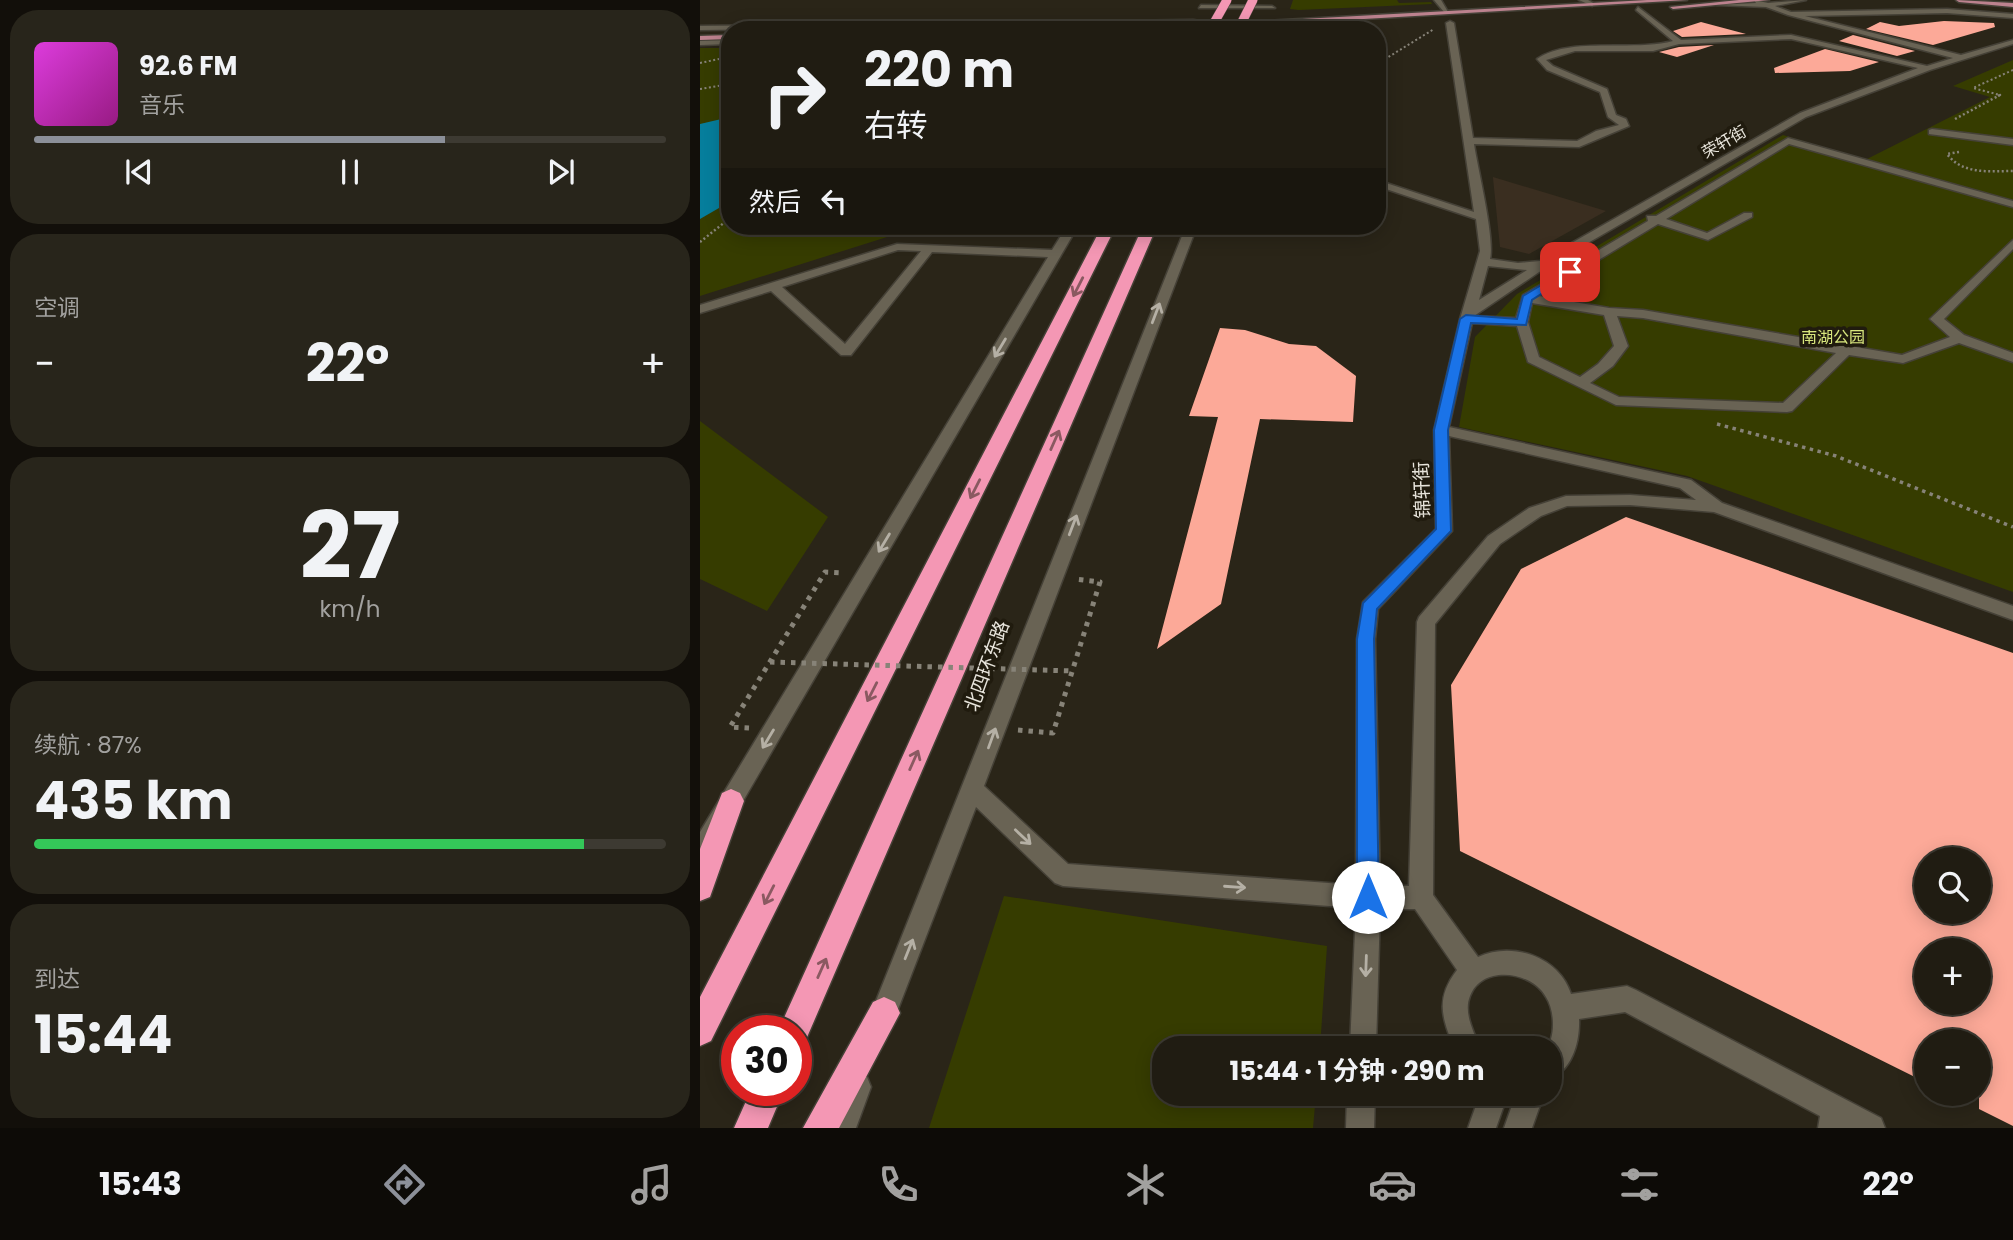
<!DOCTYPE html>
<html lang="zh">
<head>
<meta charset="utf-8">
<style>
	body { margin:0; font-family:Poppins,"Noto Sans SC",sans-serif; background:#28251b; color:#f1f3f6; height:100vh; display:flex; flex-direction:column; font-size:26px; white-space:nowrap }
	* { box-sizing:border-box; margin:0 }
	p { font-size:23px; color:#a2a19f }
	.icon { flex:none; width:38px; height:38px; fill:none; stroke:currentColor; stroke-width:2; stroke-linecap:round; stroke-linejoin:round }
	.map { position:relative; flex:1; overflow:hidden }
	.panel { display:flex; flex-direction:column; gap:10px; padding:10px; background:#120f0a; width:700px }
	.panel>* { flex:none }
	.banner { position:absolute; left:21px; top:21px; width:665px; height:214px; border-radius:28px; box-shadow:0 4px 18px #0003,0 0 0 2px #3d3a32; background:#201c12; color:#f1f3f6; overflow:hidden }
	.controls { position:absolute; left:1214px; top:847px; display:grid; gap:14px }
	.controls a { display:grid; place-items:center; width:77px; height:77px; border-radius:50%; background:#201c12; box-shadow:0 4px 18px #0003,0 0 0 2px #3d3a32; font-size:35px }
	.speed { position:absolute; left:21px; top:1015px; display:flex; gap:14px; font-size:35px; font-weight:700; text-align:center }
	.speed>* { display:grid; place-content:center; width:91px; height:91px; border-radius:50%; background:#201c12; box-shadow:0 4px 18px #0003,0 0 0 2px #3d3a32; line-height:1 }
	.speed .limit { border:10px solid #d22; background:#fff; color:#111 }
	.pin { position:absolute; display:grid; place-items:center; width:60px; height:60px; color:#fff; margin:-30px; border-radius:14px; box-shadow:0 4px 10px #0006 }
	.me { position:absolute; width:77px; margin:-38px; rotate:0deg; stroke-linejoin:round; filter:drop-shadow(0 0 5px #0008) }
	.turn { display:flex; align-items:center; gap:24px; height:147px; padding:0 28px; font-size:32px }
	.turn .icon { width:91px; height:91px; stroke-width:2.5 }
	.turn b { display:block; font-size:49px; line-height:60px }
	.then { display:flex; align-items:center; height:66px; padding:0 28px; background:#0003; gap:14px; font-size:26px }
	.big { font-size:52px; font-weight:700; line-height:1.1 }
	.panel .card { flex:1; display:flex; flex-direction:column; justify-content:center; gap:10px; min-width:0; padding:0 24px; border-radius:28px; background:#28251b }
	.panel .dial { align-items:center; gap:0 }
	.dial b { font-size:91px; line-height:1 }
	.song { display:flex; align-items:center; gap:21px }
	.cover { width:84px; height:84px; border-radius:10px; background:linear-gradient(135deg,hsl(300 70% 55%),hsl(310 70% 35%)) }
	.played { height:7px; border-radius:4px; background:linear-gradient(90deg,#8c9099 65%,#3d3a32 65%) }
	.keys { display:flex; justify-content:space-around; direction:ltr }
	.heat { display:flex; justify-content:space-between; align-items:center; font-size:38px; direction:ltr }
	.charge { height:10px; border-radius:5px; background:linear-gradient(90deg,#34c759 87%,#3d3a32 0) }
	.trip { position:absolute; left:452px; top:1036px; width:410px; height:70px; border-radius:28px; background:#201c12; box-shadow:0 4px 18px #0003,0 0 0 2px #3d3a32; font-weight:700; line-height:70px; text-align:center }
	.tabs { display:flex; height:112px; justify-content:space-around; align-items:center; background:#0d0b07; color:#a2a19f }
	.tabs .icon { width:49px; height:49px }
	.tabs .active { color:#8c9099 }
	.tabs b { font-size:32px; color:#f1f3f6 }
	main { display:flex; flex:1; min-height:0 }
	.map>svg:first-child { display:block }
	.education { fill:#3a2e20 }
	.green { fill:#363c00 }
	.water { fill:#067e9c }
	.building { fill:#fca998; fill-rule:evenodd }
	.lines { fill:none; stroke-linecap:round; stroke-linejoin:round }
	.minor-casing { stroke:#454137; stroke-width:3 }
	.major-casing { stroke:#454137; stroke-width:3 }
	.highway-casing { stroke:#454137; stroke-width:3 }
	.path-far3 { stroke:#878378; stroke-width:2; stroke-dasharray:2 2.5; stroke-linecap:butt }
	.path-far2 { stroke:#878378; stroke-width:2.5; stroke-dasharray:2 2.5; stroke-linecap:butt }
	.path-far1 { stroke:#878378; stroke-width:3.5; stroke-dasharray:3.5 4.5; stroke-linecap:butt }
	.path { stroke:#878378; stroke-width:5; stroke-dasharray:4.5 6; stroke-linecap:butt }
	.minor { fill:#696354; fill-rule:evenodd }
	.major { fill:#bc828e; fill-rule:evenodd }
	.highway { fill:#f497b4; fill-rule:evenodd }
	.highway-bridge-casing { stroke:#454137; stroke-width:10; stroke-linecap:butt }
	.path-bridge { stroke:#878378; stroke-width:5; stroke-dasharray:4.5 6; stroke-linecap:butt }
	.highway-bridge { stroke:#f497b4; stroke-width:9 }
	.oneway { stroke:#8a5961 }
	.oneway2 { stroke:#b5b0a5 }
	.route { fill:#1a73e8; stroke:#114b97; stroke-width:2 }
	.labels { text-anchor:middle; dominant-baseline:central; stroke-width:7; stroke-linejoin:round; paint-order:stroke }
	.far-street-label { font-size:16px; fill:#e7e4db; stroke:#201b0e }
	.far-park-label { font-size:16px; fill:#d8e67d; stroke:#201b0e }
	.street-label { font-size:19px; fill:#e7e4db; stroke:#201b0e }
</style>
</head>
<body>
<main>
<section class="panel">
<div class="card">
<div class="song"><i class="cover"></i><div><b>92.6 FM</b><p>音乐</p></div></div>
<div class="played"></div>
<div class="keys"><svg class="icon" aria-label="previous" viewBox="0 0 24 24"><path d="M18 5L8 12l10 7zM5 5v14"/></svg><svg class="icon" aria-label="pause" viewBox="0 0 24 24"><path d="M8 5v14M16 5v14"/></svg><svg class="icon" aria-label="next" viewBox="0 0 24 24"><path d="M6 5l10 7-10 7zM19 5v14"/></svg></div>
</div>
<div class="card"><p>空调</p>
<div class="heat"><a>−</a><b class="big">22°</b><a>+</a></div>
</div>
<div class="card dial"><b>27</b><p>km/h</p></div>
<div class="card"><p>续航 · 87%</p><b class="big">435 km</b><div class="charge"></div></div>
<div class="card"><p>到达</p><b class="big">15:44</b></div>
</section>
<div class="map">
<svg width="1313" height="1128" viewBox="0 0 1313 1128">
	<rect width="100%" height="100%" fill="#2a2518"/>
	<!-- education -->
	<path class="education" d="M793,178V177L906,211L829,254L800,247Z"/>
	<!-- green -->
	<path class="green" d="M593,0H697L699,3L731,2L732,4L599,10L590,9Z
		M0,48H30V226H222L0,296Z
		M1313,60V592L987,476L759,427L775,337L817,294L1083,135L1165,160L1290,97L1253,86Z
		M0,421L128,517L67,611L0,579Z
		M304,896L627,946L620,1048H464V1094H616L613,1128H229Z"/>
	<!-- water -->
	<path class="water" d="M30,117V168L21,172L23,189L19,208L0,219V124Z"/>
	<!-- building -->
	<path class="building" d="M1244,21L1294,23L1295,27L1233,45L1166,29L1180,22L1199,26Z
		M1001,22L1046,34L982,37L973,31Z
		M1153,35L1215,51L1197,56L1139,41Z
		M1014,45L977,57L959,52L979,47Z
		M1125,49L1179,62L1150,71L1075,73L1074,68Z
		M520,328L545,330L589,344L616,346L656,376L653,422L560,419L521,604L457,649L518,417L489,416Z
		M926,517L1313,653V1126L1279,1109V1041H1227V1083L760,851L751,685L821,569ZM1227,859H1279V912H1227ZM1227,950H1279V1003H1227Z"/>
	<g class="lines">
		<defs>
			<path id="minor" d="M734,0H741L748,12H744Z
				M879,0H888L895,4L892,6Z
				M1054,0L1068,3L1106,0L1075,6L1091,12L1247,9L1313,14V18L1247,13L1105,16L1261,55L1313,40V44L1230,70L1106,117L848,266L774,316L816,318L823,295L948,221L947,216H956L1088,138L1313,201V207L1089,144L966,219L1007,233L1044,213H1052V217L1008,240L958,224L839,296L909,308L943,310L1202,355L1250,337L1230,319L1313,240V249L1244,319L1264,335L1313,353V362L1259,343L1203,363L1149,355L1092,411L1087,412L916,405L828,362L817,326L772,323L749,427L991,480L1022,503L1313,606V620L1014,512L930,505L867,506L841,516L800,544L735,624L733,895L778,957C813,941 859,957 871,994L927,986L936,990L1181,1118L1185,1128H1118L1120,1116L925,1012L879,1019C880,1042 872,1071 849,1079C849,1070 847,1055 847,1048C847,1045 850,1042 851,1039C855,1026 853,1008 846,997C832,971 782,964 770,996C763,1013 774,1032 780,1048H754C742,1017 735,999 757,970L715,909H680L676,1048H650L656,908L363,886L355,883L276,807L190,1030L181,1034L172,1030L168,1021L486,226H497L284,786L368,864L656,885L657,639L663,602L736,529L734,430L760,319L780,251L776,219L677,186V180L774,212L746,23L750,21L754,23L773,138L877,141L896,131L919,125L908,117L900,92L847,70L837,59C869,36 933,52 973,41L936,10L938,7L981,40L1091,35L1227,66L1253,58L1088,15L1066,7L1017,5L1056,3ZM1091,39L1218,68L1100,113L840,261L818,263L790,259C795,239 778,170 774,144L879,147L929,126L926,119L916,115L907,89L853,66L846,60L875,51H953L979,44ZM788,266L827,270L779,300ZM832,303L904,315L914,346L898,364L880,377L839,357L828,322ZM917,316L943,318L1136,353L1083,403L919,397L890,383L913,366L928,346ZM749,436L980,488L996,500L930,495L866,496L829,508L788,536L719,617L717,622L709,886H680L675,639L678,609L752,531Z
				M501,5L572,6L575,8H499Z
				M493,20L531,25L527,27L493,24L0,30V26Z
				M30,40V44L0,45V41Z
				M1232,129L1313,139V145L1229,134V130Z
				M367,226H378L8,861L0,864V832L348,257L232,252L151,355H141L71,291L0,313V305L197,244L352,250ZM198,250L221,251L145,344L82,287Z
				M157,1073L167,1077L171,1087L156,1128H128L147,1077Z
				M647,1094H675L674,1128H646Z
				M780,1094H808L796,1128H768Z
				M816,1094H844L832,1128H804Z"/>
			<path id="major" d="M947,0H987L527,27L276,30L527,23Z
				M1039,0H1069L973,9L970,7Z
				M1256,0L1313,3V7L1259,2Z
				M30,35V39L0,40V36Z"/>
			<path id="highway" d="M402,226H416L11,1041L0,1046V997Z
				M443,226H457L105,1042L96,1046V1031H78L83,1020Z
				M31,789L40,793L44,801L10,897L0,901V849L22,793Z
				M184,997L195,1002L200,1013L139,1128H103L173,1002Z
				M51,1090H84L68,1128H34Z"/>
		</defs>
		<!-- minor casing -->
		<use href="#minor" class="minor-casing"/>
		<!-- major casing -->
		<use href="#major" class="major-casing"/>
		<!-- highway casing -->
		<use href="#highway" class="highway-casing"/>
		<!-- path-far3 -->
		<path class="path-far3" d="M0,63L19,59
			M677,64L734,29
			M0,89L30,84
			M1298,96L1300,95L1273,88L1313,70"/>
		<!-- path-far2 -->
		<path class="path-far2" d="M1255,119L1300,95L1297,94
			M1259,152L1247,154C1263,175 1289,171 1313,171
			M0,242L30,218"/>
		<!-- path-far1 -->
		<path class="path-far1" d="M1017,424L1136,456L1313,527"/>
		<!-- path -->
		<path class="path" d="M49,728L30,727L125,572L144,573
			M318,730L353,733L400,582L375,579"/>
		<!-- minor -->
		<use href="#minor" class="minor"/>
		<!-- major -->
		<use href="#major" class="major"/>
		<!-- highway -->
		<use href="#highway" class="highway"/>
		<defs>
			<path id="highway-bridge" d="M510,30L527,0
				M538,30L553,0"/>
		</defs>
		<!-- highway-bridge casing -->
		<use href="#highway-bridge" class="highway-bridge-casing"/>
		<!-- path-bridge -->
		<path class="path-bridge" d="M70,662L373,671"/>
		<!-- highway-bridge -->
		<use href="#highway-bridge" class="highway-bridge"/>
	</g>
	<!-- one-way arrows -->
	<defs><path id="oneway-shaft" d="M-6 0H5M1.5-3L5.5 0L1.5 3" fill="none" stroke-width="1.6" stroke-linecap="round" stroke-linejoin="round" transform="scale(1.75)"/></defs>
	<g class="oneway">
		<use href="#oneway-shaft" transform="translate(378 287) rotate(117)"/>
		<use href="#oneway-shaft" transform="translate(355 440) rotate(-66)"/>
		<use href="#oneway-shaft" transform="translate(275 489) rotate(117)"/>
		<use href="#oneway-shaft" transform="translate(172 692) rotate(117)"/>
		<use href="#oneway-shaft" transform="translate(214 760) rotate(-66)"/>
		<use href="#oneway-shaft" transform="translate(69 895) rotate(117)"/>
		<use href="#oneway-shaft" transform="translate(122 968) rotate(-66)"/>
	</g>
	<g class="oneway2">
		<use href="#oneway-shaft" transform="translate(456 313) rotate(-69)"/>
		<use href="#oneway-shaft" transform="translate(300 348) rotate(121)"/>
		<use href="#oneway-shaft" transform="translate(373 525) rotate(-69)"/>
		<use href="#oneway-shaft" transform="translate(184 543) rotate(121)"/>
		<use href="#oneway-shaft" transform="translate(292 738) rotate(-70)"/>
		<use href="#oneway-shaft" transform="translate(68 739) rotate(121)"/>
		<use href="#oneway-shaft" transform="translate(323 837) rotate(43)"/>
		<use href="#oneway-shaft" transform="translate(535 887) rotate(4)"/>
		<use href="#oneway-shaft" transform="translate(209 949) rotate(-68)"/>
		<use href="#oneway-shaft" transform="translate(666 966) rotate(92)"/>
	</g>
	<!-- route -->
	<path class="route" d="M866,270L876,272L832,300L826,325L771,323L748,430L751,531L677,609L674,639L679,897L675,905L668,908L660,905L657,897V639L663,603L736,529L734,430L760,319L766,315L817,319L823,296Z"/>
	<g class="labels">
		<!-- far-street labels -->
		<g class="far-street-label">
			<text transform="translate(1024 142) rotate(-30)">荣轩街</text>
		</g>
		<!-- far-park labels -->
		<g class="far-park-label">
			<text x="1133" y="337">南湖公园</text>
		</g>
		<!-- street labels -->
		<g class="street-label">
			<text transform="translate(722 490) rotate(-92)">锦轩街</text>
			<text transform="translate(287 666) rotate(-70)">北四环东路</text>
		</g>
	</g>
</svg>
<div class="controls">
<a><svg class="icon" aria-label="search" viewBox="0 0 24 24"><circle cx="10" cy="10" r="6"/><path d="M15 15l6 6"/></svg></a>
<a>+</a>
<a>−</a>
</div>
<div class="speed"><div class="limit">30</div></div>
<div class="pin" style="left:870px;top:272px;background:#d93025"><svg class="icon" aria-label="arrive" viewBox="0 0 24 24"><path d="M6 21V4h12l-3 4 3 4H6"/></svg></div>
<svg class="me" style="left:668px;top:897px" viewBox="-20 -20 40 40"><circle r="19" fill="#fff"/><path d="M0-13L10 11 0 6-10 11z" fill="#1a73e8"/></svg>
<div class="trip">15:44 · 1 分钟 · 290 m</div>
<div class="banner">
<div class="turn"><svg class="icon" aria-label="right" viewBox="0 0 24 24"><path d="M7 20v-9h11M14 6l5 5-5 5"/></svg><div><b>220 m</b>右转</div></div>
<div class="then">然后<svg class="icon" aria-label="left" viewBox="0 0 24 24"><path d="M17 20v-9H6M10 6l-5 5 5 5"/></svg></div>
</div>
</div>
</main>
<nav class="tabs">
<b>15:43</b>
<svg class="icon active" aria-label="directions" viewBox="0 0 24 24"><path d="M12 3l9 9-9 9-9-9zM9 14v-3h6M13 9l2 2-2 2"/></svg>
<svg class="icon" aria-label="music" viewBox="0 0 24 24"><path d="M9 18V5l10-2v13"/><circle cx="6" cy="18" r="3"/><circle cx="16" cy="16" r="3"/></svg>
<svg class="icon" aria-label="phone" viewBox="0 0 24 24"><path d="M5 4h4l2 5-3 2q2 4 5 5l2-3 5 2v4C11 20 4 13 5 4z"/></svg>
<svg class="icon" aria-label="climate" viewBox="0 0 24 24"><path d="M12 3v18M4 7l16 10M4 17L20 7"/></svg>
<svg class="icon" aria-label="car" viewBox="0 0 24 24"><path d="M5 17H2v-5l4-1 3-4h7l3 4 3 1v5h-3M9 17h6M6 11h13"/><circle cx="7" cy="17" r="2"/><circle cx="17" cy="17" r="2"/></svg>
<svg class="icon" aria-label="filters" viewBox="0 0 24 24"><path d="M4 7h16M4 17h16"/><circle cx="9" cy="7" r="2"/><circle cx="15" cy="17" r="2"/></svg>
<b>22°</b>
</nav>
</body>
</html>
